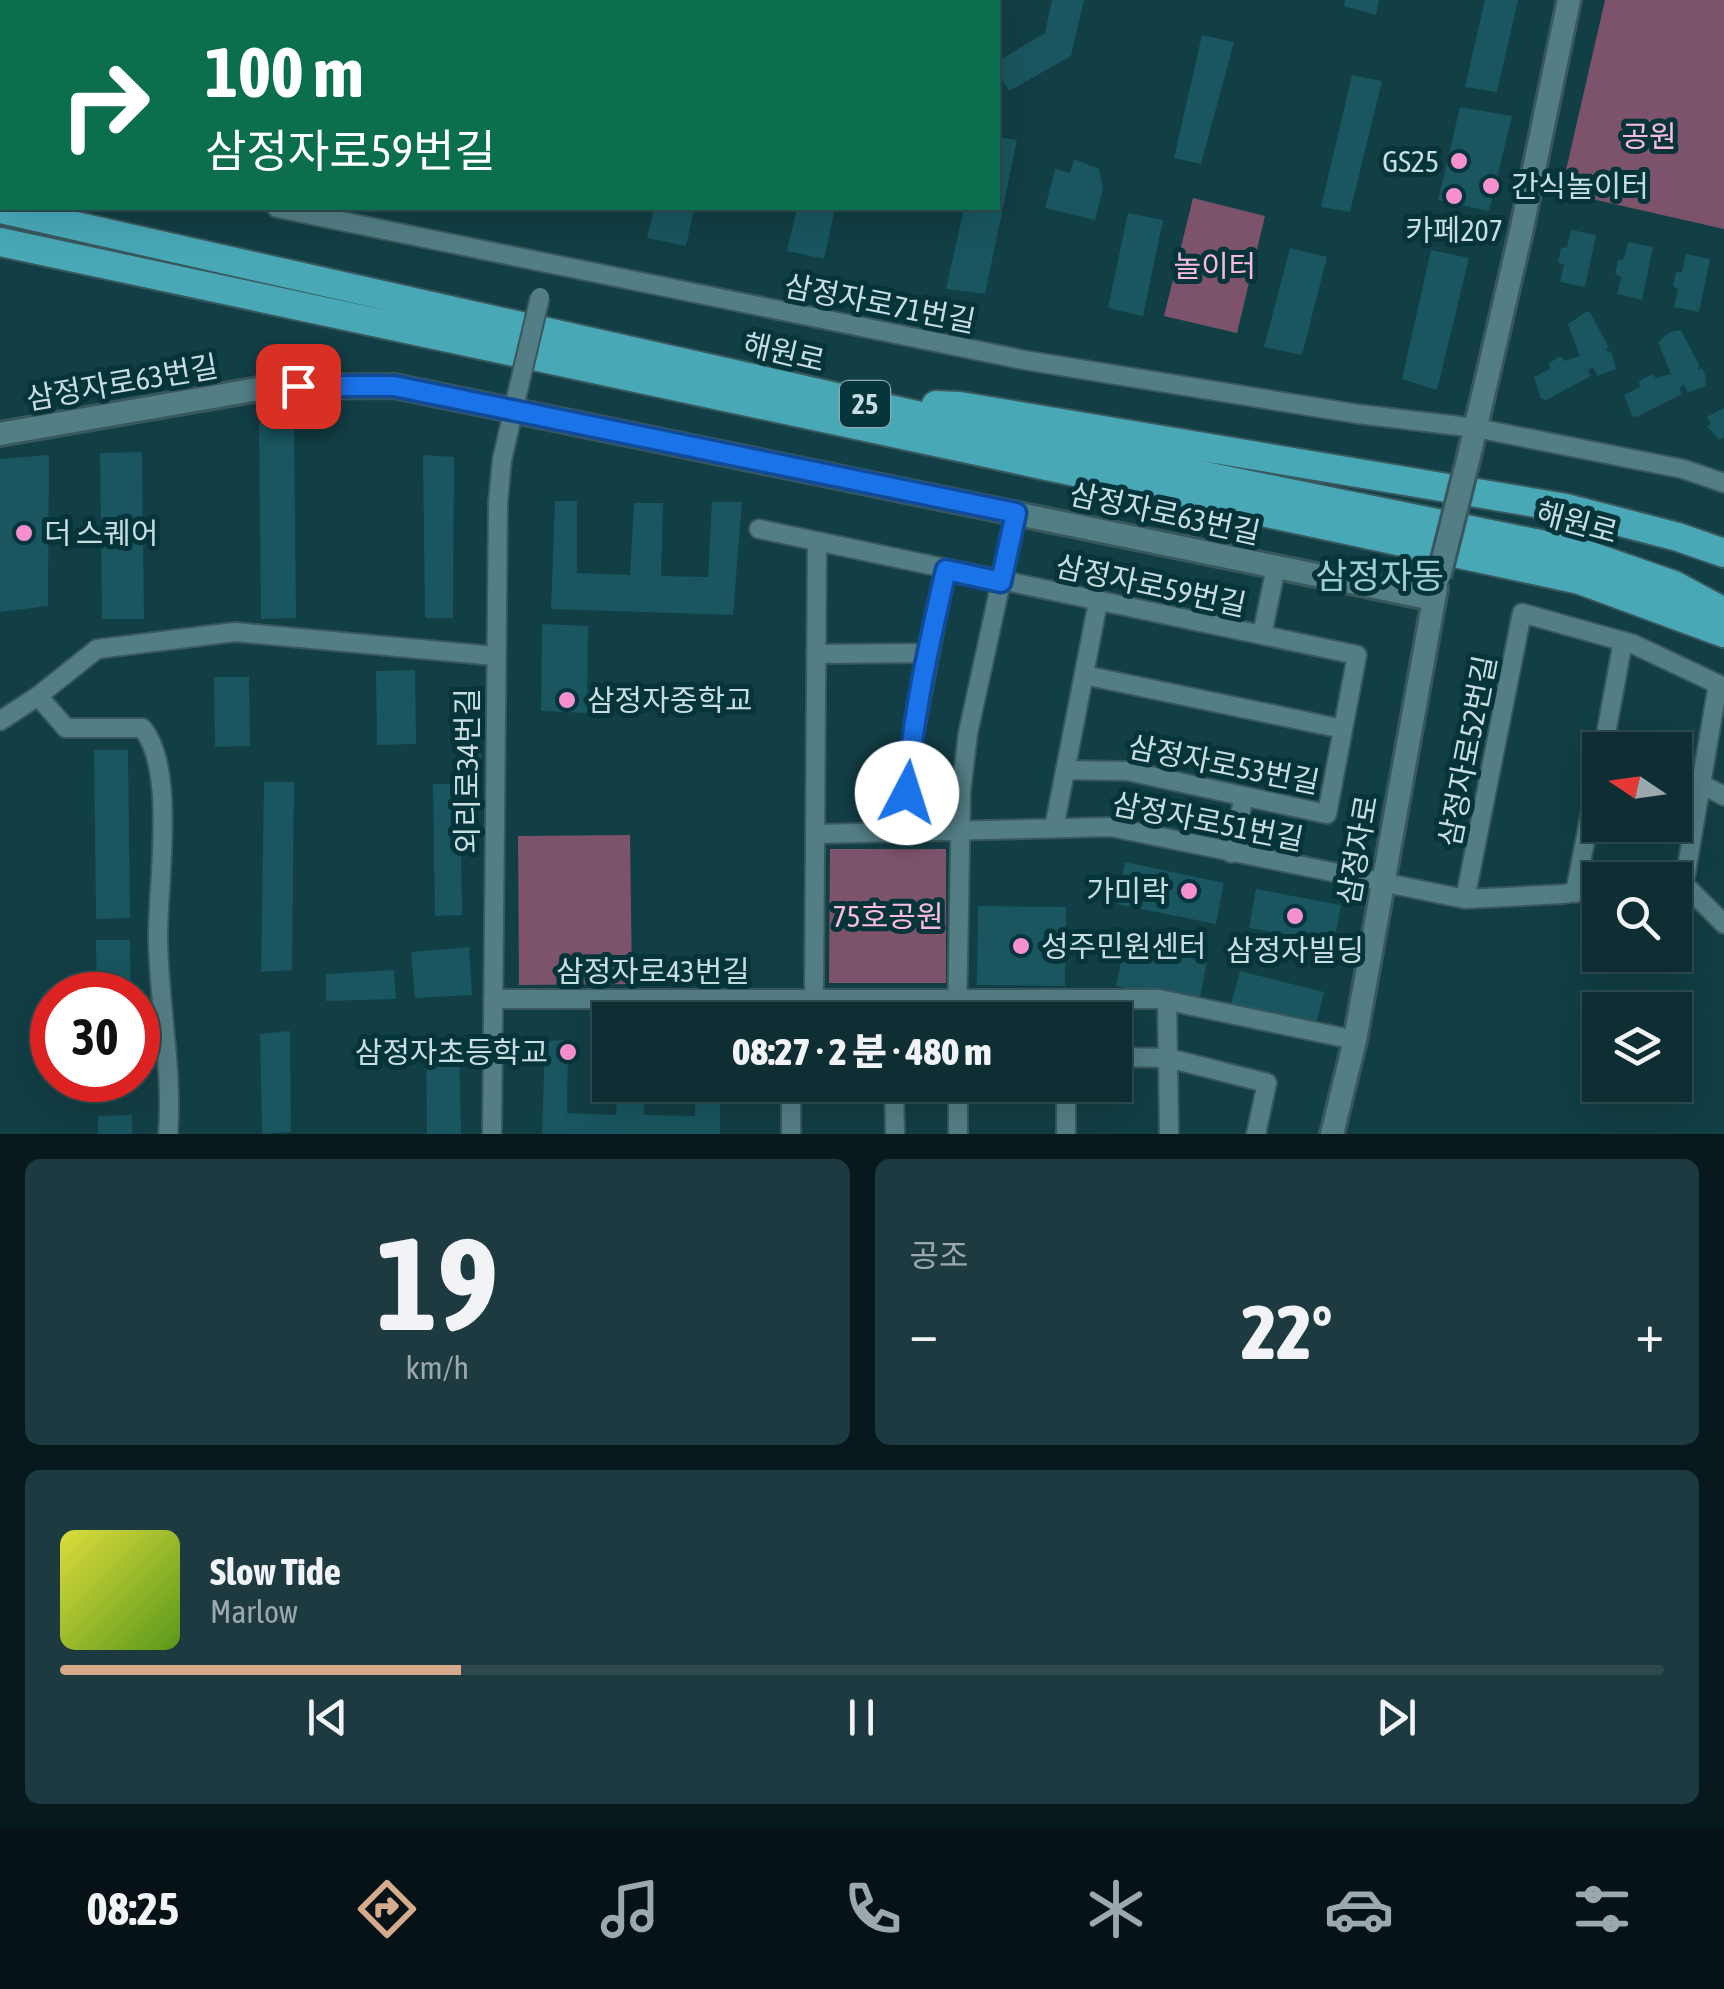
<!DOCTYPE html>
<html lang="ko">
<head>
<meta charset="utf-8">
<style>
	body { margin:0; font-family:"Asap Condensed","Noto Sans KR",sans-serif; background:#1c3a40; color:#f1f3f6; height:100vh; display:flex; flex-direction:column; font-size:38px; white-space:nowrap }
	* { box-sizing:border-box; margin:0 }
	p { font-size:32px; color:#9ba8ac }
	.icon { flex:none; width:55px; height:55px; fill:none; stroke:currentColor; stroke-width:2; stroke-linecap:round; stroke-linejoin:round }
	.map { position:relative; height:1134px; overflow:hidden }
	.details { display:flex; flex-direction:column; gap:25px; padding:25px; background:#08191d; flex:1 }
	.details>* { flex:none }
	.top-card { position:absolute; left:0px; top:0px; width:1000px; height:210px; box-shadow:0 10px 40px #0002,0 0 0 2px #2e4a4f; background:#0b6e4f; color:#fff; overflow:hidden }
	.needle { width:65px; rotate:283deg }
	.buttons { position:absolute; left:1582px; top:732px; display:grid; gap:20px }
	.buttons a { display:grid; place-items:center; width:110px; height:110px; border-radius:0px; background:#0e2e34; box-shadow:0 10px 40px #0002,0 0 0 2px #2e4a4f; font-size:50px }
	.speed { position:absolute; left:30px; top:972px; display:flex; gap:20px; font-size:50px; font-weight:700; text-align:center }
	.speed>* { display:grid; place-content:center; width:130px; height:130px; border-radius:50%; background:#0e2e34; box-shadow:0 10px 40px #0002,0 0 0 2px #2e4a4f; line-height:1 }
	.speed .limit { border:15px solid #d22; background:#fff; color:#111 }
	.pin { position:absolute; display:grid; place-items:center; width:85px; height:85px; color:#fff; margin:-42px; border-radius:20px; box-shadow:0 5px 15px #0006 }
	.me { position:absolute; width:110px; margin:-55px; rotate:5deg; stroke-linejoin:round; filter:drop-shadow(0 0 8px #0008) }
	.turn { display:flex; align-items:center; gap:35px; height:210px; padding:0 40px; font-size:45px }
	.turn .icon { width:130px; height:130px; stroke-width:2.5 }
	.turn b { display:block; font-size:70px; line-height:85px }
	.big { font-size:75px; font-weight:800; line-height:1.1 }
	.details .tile { flex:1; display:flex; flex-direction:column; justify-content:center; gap:15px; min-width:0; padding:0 35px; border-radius:15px; background:#1c3a40 }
	.details .dial { align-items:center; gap:0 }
	.dial b { font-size:130px; line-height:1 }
	.song { display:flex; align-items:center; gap:30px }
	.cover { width:120px; height:120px; border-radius:15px; background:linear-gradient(135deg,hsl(60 70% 55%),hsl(90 70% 35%)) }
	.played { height:10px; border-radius:5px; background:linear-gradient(90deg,#d6ab8b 25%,#2e4a4f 25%) }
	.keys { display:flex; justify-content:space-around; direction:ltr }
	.heat { display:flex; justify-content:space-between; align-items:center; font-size:55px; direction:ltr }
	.details .tiles { flex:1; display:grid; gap:25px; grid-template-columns:1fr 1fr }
	.tile:last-child { grid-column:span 2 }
	.trip { position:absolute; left:592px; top:1002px; width:540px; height:100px; border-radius:0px; background:#0e2e34; box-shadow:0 10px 40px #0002,0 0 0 2px #2e4a4f; font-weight:800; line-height:100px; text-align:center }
	.dock { display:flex; height:160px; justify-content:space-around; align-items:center; background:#061215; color:#9ba8ac }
	.dock .icon { width:70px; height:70px }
	.dock .current { color:#d6ab8b }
	.dock b { font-size:45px; color:#f1f3f6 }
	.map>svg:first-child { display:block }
	.green { fill:#7c536b }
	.building { fill:#19565f }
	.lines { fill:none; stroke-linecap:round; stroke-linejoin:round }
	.minor-casing { stroke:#39585d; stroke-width:22 }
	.tertiary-casing { stroke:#39585d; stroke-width:28 }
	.trunk-casing { stroke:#39585d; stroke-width:32 }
	.minor { stroke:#547e86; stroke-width:18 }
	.tertiary { stroke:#547e86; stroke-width:22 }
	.trunk { stroke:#48a8b6; stroke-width:28 }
	.minor-bridge-casing { stroke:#39585d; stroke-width:22; stroke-linecap:butt }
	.tertiary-bridge-casing { stroke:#39585d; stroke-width:28; stroke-linecap:butt }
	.minor-bridge { stroke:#547e86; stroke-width:18 }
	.tertiary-bridge { stroke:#547e86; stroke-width:22 }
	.route-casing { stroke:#114b97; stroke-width:25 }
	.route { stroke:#1a73e8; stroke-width:18 }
	.poi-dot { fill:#f790ce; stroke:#05343a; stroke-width:4 }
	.labels { text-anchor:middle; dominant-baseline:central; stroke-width:10; stroke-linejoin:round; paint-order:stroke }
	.shield { fill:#05343a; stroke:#8daaaf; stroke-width:2.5 }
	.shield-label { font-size:28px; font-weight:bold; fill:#c7dde1 }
	.park-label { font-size:30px; fill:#f9bade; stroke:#05343a }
	.poi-label { font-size:30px; fill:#c7dde1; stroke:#05343a; text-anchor:start }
	.street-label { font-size:30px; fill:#c7dde1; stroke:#05343a }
	.quarter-label { font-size:35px; fill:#a0cdd5; stroke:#05343a }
</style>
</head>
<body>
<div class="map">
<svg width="1724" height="1134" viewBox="0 0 1724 1134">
	<rect width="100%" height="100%" fill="#123e45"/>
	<!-- green -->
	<path class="green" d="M1605,0H1724V229L1561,192Z
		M1193,198L1265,216L1237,333L1164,316Z
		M630,835L632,984L519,985L518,836Z
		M830,849H946V983H829Z"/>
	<!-- building -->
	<path class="building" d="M1052,0H1084L1071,56L1009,91L998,73V61L1045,33Z
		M1345,0H1379L1376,15L1344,6Z
		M1485,0H1518L1497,92L1465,87Z
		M1202,35L1234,42L1201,164L1174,158Z
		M1352,75L1382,81L1350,212L1321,207Z
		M1460,107L1512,116L1489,211L1438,200Z
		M998,137L1017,140L985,294L946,289L964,208H998Z
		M1074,159L1099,169L1103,188L1095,220L1045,208L1055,169L1070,173Z
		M654,208H694L686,246L647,238Z
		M797,208H835L824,259L787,251Z
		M1128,213L1163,220L1143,316L1108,308Z
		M1571,230L1596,235L1585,287L1560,282L1564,265L1558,262L1561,248L1567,247Z
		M1628,242L1653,247L1642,300L1617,294L1621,277L1615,274L1618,260L1624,259Z
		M1290,248L1327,257L1302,355L1264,347Z
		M1431,250L1469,258L1437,390L1402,379Z
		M1686,254L1710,259L1699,312L1674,307L1678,289L1673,286L1676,272H1682Z
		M1586,312H1590L1609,348L1606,349L1608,353L1611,351L1616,369L1597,376L1593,367L1588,370L1591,376L1546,400L1541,398L1534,377L1550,369L1549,363L1561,356L1564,361L1580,356L1568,324Z
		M1681,330L1699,365L1698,370L1702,368L1705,375L1706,386L1688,393L1684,385L1679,388L1682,394L1636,417L1632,416L1624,395L1640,387L1639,381L1652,374L1656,378L1671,374L1658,342L1670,332Z
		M1724,408V437L1719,440L1707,426L1711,424L1707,417Z
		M259,423H294L296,618L261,619Z
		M142,452L144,619H102L100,453Z
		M49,455L48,606L0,612V459Z
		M423,455L454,457L453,618H425Z
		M555,501H577V573L630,575L634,503H663L661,576L708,577L712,502H742L733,615L551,609Z
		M542,624L588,626L587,713L541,711Z
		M415,670L416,744L377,745L376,671Z
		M214,677H249L250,746L215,747Z
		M480,707L481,762H459L458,708Z
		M94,750H128L130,918L96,919Z
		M264,782H294L292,970L261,972Z
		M433,784H460L462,915L435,916Z
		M1125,862L1224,883L1216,924L1117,904Z
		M1256,889L1341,905L1334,943L1249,928Z
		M978,906L1066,907L1065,986L977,985Z
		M96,940H130L131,995H97Z
		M1125,944L1207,961L1199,1003L1116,986Z
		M469,947L472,995L415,998L411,952Z
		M394,970L396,999L326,1001V974Z
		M1240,971L1324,992L1316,1025L1231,1004Z
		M290,1031L291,1132L262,1134L260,1034Z
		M568,1040L567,1113L616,1115L617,1085H644V1115L695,1116L696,1085H720V1134H542L545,1041Z
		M459,1043L461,1134H427L426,1046Z
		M98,1080H132V1090H98Z
		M132,1115V1134H98V1116Z"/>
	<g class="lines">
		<defs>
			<path id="minor" d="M16,2L19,0
				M0,132L2,119
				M277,208L1024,360L1358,414L1476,428L1683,469L1724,483
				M759,529L1357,655L1327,814L1127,771L1065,770
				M1262,635L1276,567
				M816,654L927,653
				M1084,675L1343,729
				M38,696L66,728H142C177,768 157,887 158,940C159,1005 173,1069 168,1134
				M0,721L38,696L97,649L235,632L495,656
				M1603,750L1623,641
				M1701,784L1724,796
				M1054,828L1098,602
				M904,832L910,755L946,570
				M815,834L1111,827L1465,899L1564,894L1600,888
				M1231,853L1244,797
				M1651,880H1669
				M1677,882L1684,884L1724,924
				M1684,884L1718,684
				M1575,893L1600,764
				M1465,899L1522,613L1633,644L1724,687
				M493,999H1159L1355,1040
				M814,999L817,542
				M1167,1001L1169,1134
				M957,1020L961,792L968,733L1016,513
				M1115,1057L1168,1058L1267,1083L1256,1134
				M894,1085L895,1134
				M958,1085V1134
				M1066,1085V1134
				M492,1134L498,502L502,460L522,373
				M791,1134V1085"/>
			<path id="tertiary" d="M0,434L270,387L394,386L1433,599
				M1469,456L1521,232L1569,0
				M1332,1134L1355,1040L1436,588"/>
			<path id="trunk" d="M0,209L1019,438L1579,552L1674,585L1724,612
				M0,242L1580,580L1724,633
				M936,405L960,406L1566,508L1678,537L1724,553"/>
		</defs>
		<!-- minor casing -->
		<use href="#minor" class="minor-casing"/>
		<!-- tertiary casing -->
		<use href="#tertiary" class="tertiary-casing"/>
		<!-- trunk casing -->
		<use href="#trunk" class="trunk-casing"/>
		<!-- minor -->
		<use href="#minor" class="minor"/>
		<!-- tertiary -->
		<use href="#tertiary" class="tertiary"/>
		<!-- trunk -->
		<use href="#trunk" class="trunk"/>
		<defs>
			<path id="minor-bridge" d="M522,373L540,297"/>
			<path id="tertiary-bridge" d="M1439,576L1469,456"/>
		</defs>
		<!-- minor-bridge casing -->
		<use href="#minor-bridge" class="minor-bridge-casing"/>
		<!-- tertiary-bridge casing -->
		<use href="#tertiary-bridge" class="tertiary-bridge-casing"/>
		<!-- minor-bridge -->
		<use href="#minor-bridge" class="minor-bridge"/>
		<!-- tertiary-bridge -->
		<use href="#tertiary-bridge" class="tertiary-bridge"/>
	</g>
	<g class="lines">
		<defs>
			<path id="route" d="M298,386H394L1016,513L1001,582L946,570C929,644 912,718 907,793"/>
		</defs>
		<!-- route casing -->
		<use href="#route" class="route-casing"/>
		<!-- route -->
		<use href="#route" class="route"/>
	</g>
	<!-- markers -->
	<g class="poi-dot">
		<circle cx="1459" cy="161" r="10"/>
		<circle cx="1491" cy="186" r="10"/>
		<circle cx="1454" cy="196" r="10"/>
		<circle cx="24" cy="533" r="10"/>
		<circle cx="567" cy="700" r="10"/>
		<circle cx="1189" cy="891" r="10"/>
		<circle cx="1295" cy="916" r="10"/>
		<circle cx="1021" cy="946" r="10"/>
		<circle cx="568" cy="1052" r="10"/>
	</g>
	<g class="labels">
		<!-- shield labels -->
		<rect class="shield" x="840" y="381" width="50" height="46" rx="8"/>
		<g class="shield-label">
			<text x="865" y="404">25</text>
		</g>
		<!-- park labels -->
		<g class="park-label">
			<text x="1649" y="136">공원</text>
			<text x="1215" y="266">놀이터</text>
			<text x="888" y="916">75호공원</text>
		</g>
		<!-- poi labels -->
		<g class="poi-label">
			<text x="1439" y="161" text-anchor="end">GS25</text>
			<text x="1511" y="186">간식놀이터</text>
			<text x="1454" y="230" text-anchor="middle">카페207</text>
			<text x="44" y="533">더 스퀘어</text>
			<text x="587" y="700">삼정자중학교</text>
			<text x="1169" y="891" text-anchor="end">가미락</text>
			<text x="1041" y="946">성주민원센터</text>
			<text x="1295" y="950" text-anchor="middle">삼정자빌딩</text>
			<text x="548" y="1052" text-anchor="end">삼정자초등학교</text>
		</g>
		<!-- street labels -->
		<g class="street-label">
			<text transform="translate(880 303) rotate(11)">삼정자로71번길</text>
			<text transform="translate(784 352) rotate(13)">해원로</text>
			<text transform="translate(122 382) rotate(-10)">삼정자로63번길</text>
			<text transform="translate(1165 513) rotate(12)">삼정자로63번길</text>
			<text transform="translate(1577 522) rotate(15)">해원로</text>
			<text transform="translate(1151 585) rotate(12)">삼정자로59번길</text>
			<text transform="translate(1467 751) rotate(-79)">삼정자로52번길</text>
			<text transform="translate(1224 764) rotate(11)">삼정자로53번길</text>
			<text transform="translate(467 771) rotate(-90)">외리로34번길</text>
			<text transform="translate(1208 821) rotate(11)">삼정자로51번길</text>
			<text transform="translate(1357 850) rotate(-80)">삼정자로</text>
			<text x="653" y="971">삼정자로43번길</text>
		</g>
		<!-- quarter labels -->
		<g class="quarter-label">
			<text x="1380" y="575">삼정자동</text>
		</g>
	</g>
</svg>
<div class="buttons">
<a><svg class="needle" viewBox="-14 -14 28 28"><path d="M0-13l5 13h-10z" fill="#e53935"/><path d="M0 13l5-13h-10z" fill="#9ba8ac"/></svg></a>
<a><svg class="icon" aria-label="search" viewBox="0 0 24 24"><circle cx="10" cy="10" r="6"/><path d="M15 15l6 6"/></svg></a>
<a><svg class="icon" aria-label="layers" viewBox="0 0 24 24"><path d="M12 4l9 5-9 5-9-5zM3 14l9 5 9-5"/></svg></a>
</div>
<div class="speed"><div class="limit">30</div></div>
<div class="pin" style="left:298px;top:386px;background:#d93025"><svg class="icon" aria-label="arrive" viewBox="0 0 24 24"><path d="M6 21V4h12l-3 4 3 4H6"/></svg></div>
<svg class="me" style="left:907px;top:793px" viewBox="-20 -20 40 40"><circle r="19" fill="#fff"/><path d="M0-13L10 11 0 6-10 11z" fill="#1a73e8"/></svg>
<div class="trip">08:27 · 2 분 · 480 m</div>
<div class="top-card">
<div class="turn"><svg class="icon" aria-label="right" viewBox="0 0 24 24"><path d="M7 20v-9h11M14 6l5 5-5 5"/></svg><div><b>100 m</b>삼정자로59번길</div></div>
</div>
</div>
<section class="details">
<div class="tiles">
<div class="tile dial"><b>19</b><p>km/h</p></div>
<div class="tile"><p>공조</p>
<div class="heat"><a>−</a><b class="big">22°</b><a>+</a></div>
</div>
<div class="tile">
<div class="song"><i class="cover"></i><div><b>Slow Tide</b><p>Marlow</p></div></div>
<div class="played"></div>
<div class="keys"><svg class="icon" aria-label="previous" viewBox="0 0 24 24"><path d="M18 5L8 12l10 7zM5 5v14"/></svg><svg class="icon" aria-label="pause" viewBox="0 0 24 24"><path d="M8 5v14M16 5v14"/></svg><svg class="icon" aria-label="next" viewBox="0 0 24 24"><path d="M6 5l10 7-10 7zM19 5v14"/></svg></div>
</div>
</div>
</section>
<nav class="dock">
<b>08:25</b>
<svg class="icon current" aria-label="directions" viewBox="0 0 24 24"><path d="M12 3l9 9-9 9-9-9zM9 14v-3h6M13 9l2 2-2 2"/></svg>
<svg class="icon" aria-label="music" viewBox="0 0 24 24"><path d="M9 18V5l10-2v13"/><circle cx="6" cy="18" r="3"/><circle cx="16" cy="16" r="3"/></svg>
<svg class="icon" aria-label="phone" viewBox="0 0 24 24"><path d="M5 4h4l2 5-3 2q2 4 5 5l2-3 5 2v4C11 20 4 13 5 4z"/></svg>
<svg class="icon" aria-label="climate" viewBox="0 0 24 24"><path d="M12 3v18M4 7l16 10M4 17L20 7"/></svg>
<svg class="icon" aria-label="car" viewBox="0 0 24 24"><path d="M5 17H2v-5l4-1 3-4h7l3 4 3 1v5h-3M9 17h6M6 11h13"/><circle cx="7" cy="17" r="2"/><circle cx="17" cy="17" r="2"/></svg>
<svg class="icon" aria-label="filters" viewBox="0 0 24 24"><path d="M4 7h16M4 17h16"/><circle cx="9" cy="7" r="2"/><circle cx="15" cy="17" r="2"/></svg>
</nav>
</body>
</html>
